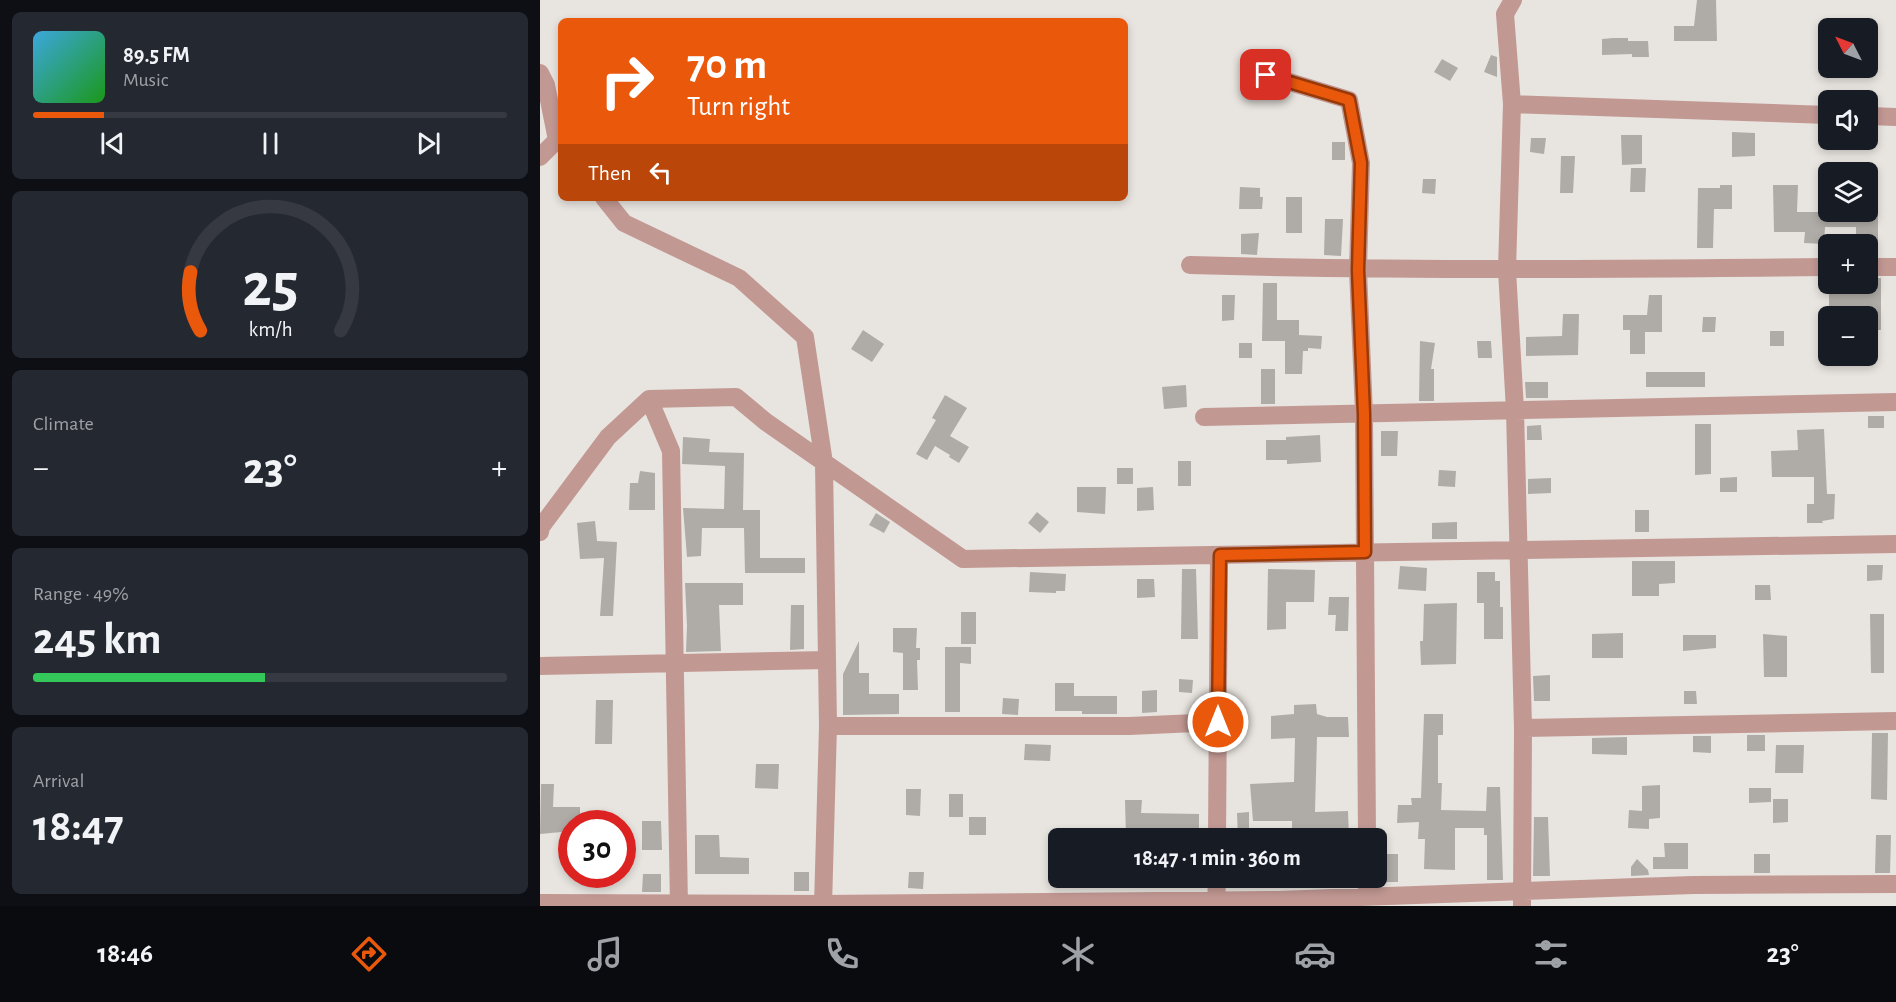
<!DOCTYPE html>
<html lang="en">
<head>
<meta charset="utf-8">
<style>
	body { margin:0; font-family:"Alegreya Sans",sans-serif; background:#242831; color:#f1f3f6; height:100vh; display:flex; flex-direction:column; font-size:22px; white-space:nowrap }
	* { box-sizing:border-box; margin:0 }
	p { font-size:20px; color:#9ea1a6 }
	.icon { flex:none; width:33px; height:33px; fill:none; stroke:currentColor; stroke-width:2; stroke-linecap:round; stroke-linejoin:round }
	.map { position:relative; flex:1; overflow:hidden }
	.drawer { display:flex; flex-direction:column; gap:12px; padding:12px; background:#0d0f14; width:540px }
	.drawer>* { flex:none }
	.guide { position:absolute; left:18px; top:18px; width:570px; height:183px; border-radius:9px; box-shadow:0 3px 9px #0003; background:#ea580c; color:#fff; overflow:hidden }
	.needle { width:39px; rotate:312deg }
	.tools { position:absolute; left:1278px; top:18px; display:grid; gap:12px }
	.tools a { display:grid; place-items:center; width:60px; height:60px; border-radius:9px; background:#171b24; box-shadow:0 3px 9px #0003; font-size:30px }
	.speed { position:absolute; left:18px; top:810px; display:flex; gap:12px; font-size:30px; font-weight:700; text-align:center }
	.speed>* { display:grid; place-content:center; width:78px; height:78px; border-radius:50%; background:#171b24; box-shadow:0 3px 9px #0003; line-height:1 }
	.speed .limit { border:9px solid #d22; background:#fff; color:#111 }
	.pin { position:absolute; display:grid; place-items:center; width:51px; height:51px; color:#fff; margin:-26px; border-radius:12px; box-shadow:0 3px 9px #0006 }
	.me { position:absolute; width:66px; margin:-33px; rotate:0deg; stroke-linejoin:round; filter:drop-shadow(0 0 4px #0008) }
	.turn { display:flex; align-items:center; gap:21px; height:126px; padding:0 30px; font-size:27px }
	.turn .icon { width:78px; height:78px; stroke-width:2.5 }
	.turn b { display:block; font-size:42px; line-height:51px }
	.then { display:flex; align-items:center; height:57px; padding:0 30px; background:#0003; gap:12px; font-size:22px }
	.big { font-size:45px; font-weight:700; line-height:1.1 }
	.drawer .widget { flex:1; display:flex; flex-direction:column; justify-content:center; gap:9px; min-width:0; padding:0 21px; border-radius:9px; background:#242831 }
	.drawer .dial { align-items:center; gap:0 }
	.dial svg { height:156px; overflow:visible; fill:none; stroke:#363941; stroke-width:7; stroke-linecap:round; text-anchor:middle }
	.dial text { fill:#f1f3f6; stroke:none }
	.song { display:flex; align-items:center; gap:18px }
	.cover { width:72px; height:72px; border-radius:9px; background:linear-gradient(135deg,hsl(200 70% 55%),hsl(120 70% 35%)) }
	.played { height:6px; border-radius:3px; background:linear-gradient(90deg,#ea580c 15%,#363941 15%) }
	.keys { display:flex; justify-content:space-around; direction:ltr }
	.heat { display:flex; justify-content:space-between; align-items:center; font-size:33px; direction:ltr }
	.charge { height:9px; border-radius:4px; background:linear-gradient(90deg,#34c759 49%,#363941 0) }
	.trip { position:absolute; left:508px; top:828px; width:339px; height:60px; border-radius:9px; background:#171b24; box-shadow:0 3px 9px #0003; font-weight:700; line-height:60px; text-align:center }
	.tab-bar { display:flex; height:96px; justify-content:space-around; align-items:center; background:#090b0e; color:#9ea1a6 }
	.tab-bar .icon { width:42px; height:42px }
	.tab-bar .active { color:#ea580c }
	.tab-bar b { font-size:27px; color:#f1f3f6 }
	main { display:flex; flex:1; min-height:0 }
	.map>svg:first-child { display:block }
	.building { fill:#afaca7 }
	.lines { fill:none; stroke-linecap:round; stroke-linejoin:round }
	.minor { stroke:#c29893; stroke-width:18 }
	.route-casing { stroke:#983908; stroke-width:15 }
	.route { stroke:#ea580c; stroke-width:10 }
</style>
</head>
<body>
<main>
<section class="drawer">
<div class="widget">
<div class="song"><i class="cover"></i><div><b>89.5 FM</b><p>Music</p></div></div>
<div class="played"></div>
<div class="keys"><svg class="icon" aria-label="previous" viewBox="0 0 24 24"><path d="M18 5L8 12l10 7zM5 5v14"/></svg><svg class="icon" aria-label="pause" viewBox="0 0 24 24"><path d="M8 5v14M16 5v14"/></svg><svg class="icon" aria-label="next" viewBox="0 0 24 24"><path d="M6 5l10 7-10 7zM19 5v14"/></svg></div>
</div>
<div class="widget dial"><svg viewBox="0 0 100 80">
<path d="M14 69A42 42 0 1 1 86 69"/>
<path d="M14 69A42 42 0 0 1 9 39" stroke="#ea580c"/>
<text x="50" y="56" font-size="32" font-weight="700">25</text>
<text x="50" y="72" font-size="11">km/h</text>
</svg></div>
<div class="widget"><p>Climate</p>
<div class="heat"><a>−</a><b class="big">23°</b><a>+</a></div>
</div>
<div class="widget"><p>Range · 49%</p><b class="big">245 km</b><div class="charge"></div></div>
<div class="widget"><p>Arrival</p><b class="big">18:47</b></div>
</section>
<div class="map">
<svg width="1356" height="906" viewBox="0 0 1356 906">
	<rect width="100%" height="100%" fill="#e8e4df"/>
	<!-- building -->
	<path class="building" d="M1157,0H1176L1177,41H1134V26H1154Z
		M1073,38H1088V41H1108L1109,57H1092V54L1062,55V39Z
		M951,55L957,57V77L944,72Z
		M902,59L918,68L910,81L894,72Z
		M1192,132L1215,133V156L1192,157Z
		M1081,135H1102V164L1082,165Z
		M991,138H1006L1004,154L990,152Z
		M792,142H805V160H792Z
		M1021,156H1035L1033,193H1020Z
		M1091,168H1106L1105,192H1090Z
		M883,179H896L895,194L882,193Z
		M1180,185H1192V209H1174L1173,248H1157L1158,188H1180Z
		M1233,185H1258L1257,212H1338V243H1316V227H1285L1284,244L1264,243L1265,232H1234Z
		M700,187L720,188V197H723L722,209H699Z
		M746,197H762V233H746Z
		M785,219H803L801,256L784,255Z
		M719,233L717,255L701,254V234Z
		M1328,278H1341V330H1328V316H1289V284H1328Z
		M723,283H737V320H759V335L782,336L781,349L768,348V351H763L762,374H745V341H722Z
		M682,295H695L694,320L682,321Z
		M1109,295H1122V332H1105V354H1090V330H1083V315H1107Z
		M1023,314H1039L1038,355L986,356V337L1022,336Z
		M1163,317H1176L1175,332H1162Z
		M323,330L344,344L332,362L311,349Z
		M1230,331H1244V346H1230Z
		M880,341L895,343L891,369H894V401H879Z
		M937,341H951L952,358H938Z
		M699,343H712V358H699Z
		M721,369H735V404H721Z
		M1106,372H1165V387H1106Z
		M985,382H1008V398H986Z
		M646,385L647,407L624,409L622,387Z
		M405,395L427,408L410,436L429,447L419,463L409,457L410,455L395,446L387,460L376,454L396,420L392,418Z
		M1328,416H1344V428H1328Z
		M1155,424H1171V474L1155,475Z
		M1001,425L1002,440H987V426Z
		M1284,429L1287,494H1295L1294,519L1282,521L1283,523H1267V504H1274V477H1232L1231,451L1258,450L1257,430Z
		M841,431H858L857,456H841Z
		M780,435L781,462L747,464V460H726V440H746V437Z
		M143,437L170,439L169,452L204,453L203,510H220V558H265V573H205L204,528H162L161,556L147,557L143,508L184,509L185,466L142,464Z
		M638,461H651V486H638Z
		M577,468H593V484H577Z
		M899,470L916,471L915,487L898,486Z
		M100,471L115,473V510H89L90,483H98Z
		M1197,477V492H1180V478Z
		M1011,478V493L988,494V479Z
		M537,487H566L565,514L537,512Z
		M613,487L614,510L597,511V488Z
		M1095,510H1109V532H1095Z
		M497,512L509,522L500,533L488,523Z
		M336,513L350,522L344,533L329,525Z
		M55,521L57,541L77,542L73,616H60L64,558L40,559L37,523Z
		M917,522V539H892V523Z
		M1092,561H1135V583L1119,584V596H1092Z
		M1327,565H1343L1342,580L1327,581Z
		M860,566L887,568L886,591L858,589Z
		M642,569H656L658,639H641Z
		M728,569L775,570L774,602H746V629L727,630Z
		M490,572L526,574L525,591H516V593L489,592Z
		M937,572H955V581H960V607H963V639H944V603H937Z
		M597,579H614L615,597L597,598Z
		M145,583H203V605H179L181,651L146,652L147,626Z
		M1215,585H1230L1231,600H1215Z
		M789,597H809L808,631H795L796,615H788Z
		M917,603L916,664L881,665L880,641H883L884,604Z
		M251,605H264V649L250,650Z
		M421,612H436V644H421Z
		M1330,614H1344V673H1331Z
		M353,628H377L376,648H380V660H377L378,690H363V653L353,652Z
		M1083,633V658H1052V634Z
		M1223,634L1247,636V677H1224Z
		M1143,635H1176V648L1143,651Z
		M319,641V673H329V694H359V714L303,715V674Z
		M405,647H431V664L420,663V712H405Z
		M1010,675V701H994L993,676Z
		M639,679L653,680L652,693L639,692Z
		M515,683H534V696H577V714H542V711H515Z
		M617,690V712L602,713V691Z
		M1144,691H1156L1157,704H1144Z
		M463,698L479,699L478,715L462,714Z
		M56,700H73L72,744H55Z
		M776,704L777,714L787,717H808L809,737H777L775,812L808,811L809,838H792V835L752,834V821H713L710,784L754,782L755,738L731,739V716L754,714V705Z
		M884,714H903V735H898V783H902L901,810L946,811L947,787H960L963,880H947V835H944V828H915V870L884,869L885,839H878L879,822L857,823L858,805H872L871,798H881Z
		M1332,733H1348L1347,800L1331,799Z
		M1207,735H1225V751H1207Z
		M1153,736H1171V753L1153,752Z
		M1087,737V755L1052,754V738Z
		M485,744L511,745L510,761L484,760Z
		M1236,745H1264L1263,773H1235Z
		M216,764H239L238,789L215,788Z
		M1,784H14L13,807H40V820H33L32,831L0,834Z
		M1120,785V818L1109,819V829L1088,828L1089,810L1102,811V786Z
		M1209,788H1231V802L1209,803Z
		M366,789H381L380,816L366,815Z
		M409,794H423V817H409Z
		M1233,799H1248V822L1233,823Z
		M585,800H602L601,813L659,814V838H586Z
		M709,812V838H698L697,813Z
		M429,817H446V835H429Z
		M994,817H1008L1010,876H993Z
		M102,821H121L122,850H102Z
		M155,835H179L180,857L209,858V874H155Z
		M1336,835H1351L1350,873H1335Z
		M1124,843H1148V869H1113V857H1125Z
		M843,854H858V882H843Z
		M1214,854H1230V873H1214Z
		M1097,859L1108,870L1109,875L1091,876V867Z
		M254,872H269V891H254Z
		M369,872H384L383,889L368,888Z
		M103,874H121V892H102Z"/>
	<g class="lines">
		<!-- minor -->
		<path class="minor" d="M973,0L965,14L972,104L967,270L975,410L983,728L982,906
			M0,73L6,85L17,140L0,157
			M726,75L809,100L821,163L818,270L824,414L827,838
			M972,104L1288,115
			M1328,116L1356,117
			M64,198L84,223L199,278L265,337L284,463L288,726L283,906
			M650,265C863,271 1075,269 1288,267
			M1328,267H1356
			M109,399L131,451L139,906
			M664,417L1356,402
			M0,532L1,527L68,437L109,399L196,397L226,422L423,559L1356,544
			M0,666L287,660
			M288,726H589L678,722
			M983,728L1356,721
			M677,838L679,555
			M827,878V906
			M0,903L283,904L738,900L1153,885L1356,884
			M676,906L677,878"/>
	</g>
	<g class="lines">
		<defs>
			<path id="route" d="M678,722L680,555L825,552L824,414L818,270L821,163L809,100L726,75"/>
		</defs>
		<!-- route casing -->
		<use href="#route" class="route-casing"/>
		<!-- route -->
		<use href="#route" class="route"/>
	</g>
</svg>
<div class="tools">
<a><svg class="needle" viewBox="-14 -14 28 28"><path d="M0-13l5 13h-10z" fill="#e53935"/><path d="M0 13l5-13h-10z" fill="#9ea1a6"/></svg></a>
<a><svg class="icon" aria-label="sound" viewBox="0 0 24 24"><path d="M4 9h4l5-4v14l-5-4H4zM17 9q2 3 0 6"/></svg></a>
<a><svg class="icon" aria-label="layers" viewBox="0 0 24 24"><path d="M12 4l9 5-9 5-9-5zM3 14l9 5 9-5"/></svg></a>
<a>+</a>
<a>−</a>
</div>
<div class="speed"><div class="limit">30</div></div>
<div class="pin" style="left:726px;top:75px;background:#d93025"><svg class="icon" aria-label="arrive" viewBox="0 0 24 24"><path d="M6 21V4h12l-3 4 3 4H6"/></svg></div>
<svg class="me" style="left:678px;top:722px" viewBox="-20 -20 40 40"><circle r="17" fill="#ea580c" stroke="#fff" stroke-width="3"/><path d="M0-11L8 9 0 5-8 9z" fill="#fff"/></svg>
<div class="trip">18:47 · 1 min · 360 m</div>
<div class="guide">
<div class="turn"><svg class="icon" aria-label="right" viewBox="0 0 24 24"><path d="M7 20v-9h11M14 6l5 5-5 5"/></svg><div><b>70 m</b>Turn right</div></div>
<div class="then">Then<svg class="icon" aria-label="left" viewBox="0 0 24 24"><path d="M17 20v-9H6M10 6l-5 5 5 5"/></svg></div>
</div>
</div>
</main>
<nav class="tab-bar">
<b>18:46</b>
<svg class="icon active" aria-label="directions" viewBox="0 0 24 24"><path d="M12 3l9 9-9 9-9-9zM9 14v-3h6M13 9l2 2-2 2"/></svg>
<svg class="icon" aria-label="music" viewBox="0 0 24 24"><path d="M9 18V5l10-2v13"/><circle cx="6" cy="18" r="3"/><circle cx="16" cy="16" r="3"/></svg>
<svg class="icon" aria-label="phone" viewBox="0 0 24 24"><path d="M5 4h4l2 5-3 2q2 4 5 5l2-3 5 2v4C11 20 4 13 5 4z"/></svg>
<svg class="icon" aria-label="climate" viewBox="0 0 24 24"><path d="M12 3v18M4 7l16 10M4 17L20 7"/></svg>
<svg class="icon" aria-label="car" viewBox="0 0 24 24"><path d="M5 17H2v-5l4-1 3-4h7l3 4 3 1v5h-3M9 17h6M6 11h13"/><circle cx="7" cy="17" r="2"/><circle cx="17" cy="17" r="2"/></svg>
<svg class="icon" aria-label="filters" viewBox="0 0 24 24"><path d="M4 7h16M4 17h16"/><circle cx="9" cy="7" r="2"/><circle cx="15" cy="17" r="2"/></svg>
<b>23°</b>
</nav>
</body>
</html>
